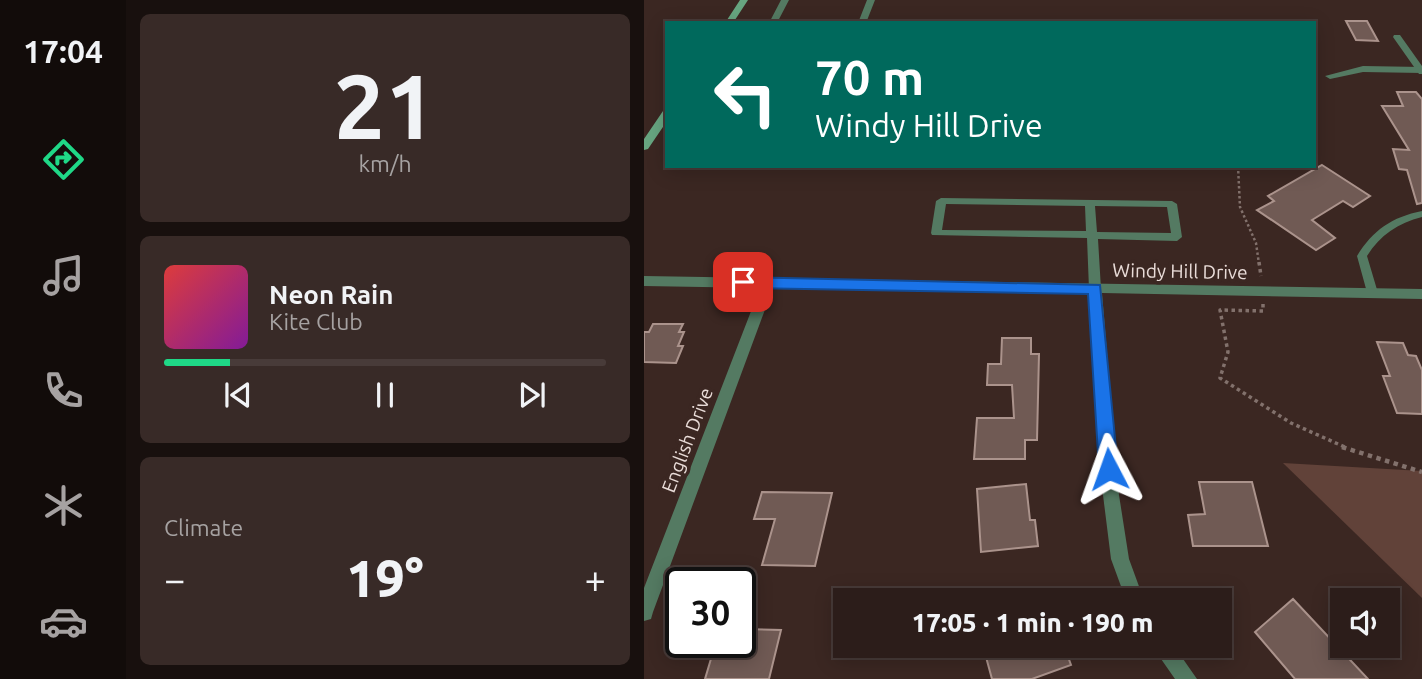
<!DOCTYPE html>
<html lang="en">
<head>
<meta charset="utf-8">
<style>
	body { margin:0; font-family:Ubuntu,sans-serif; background:#382a27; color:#f1f3f6; height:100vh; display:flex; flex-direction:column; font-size:26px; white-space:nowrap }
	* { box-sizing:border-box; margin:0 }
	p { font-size:23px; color:#a6a2a2 }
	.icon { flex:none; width:38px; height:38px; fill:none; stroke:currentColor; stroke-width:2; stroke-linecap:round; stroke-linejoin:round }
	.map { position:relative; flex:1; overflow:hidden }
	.details { display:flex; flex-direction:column; gap:14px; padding:14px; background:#18100e; width:518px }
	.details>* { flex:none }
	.guide { position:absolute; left:21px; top:21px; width:651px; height:147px; border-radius:0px; box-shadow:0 4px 18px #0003,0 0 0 2px #483b39; background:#00695c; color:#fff; overflow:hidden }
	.controls { position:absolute; left:686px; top:588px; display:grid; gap:14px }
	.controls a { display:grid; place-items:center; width:70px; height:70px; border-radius:0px; background:#2c1d1a; box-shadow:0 4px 18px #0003,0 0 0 2px #483b39; font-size:35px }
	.speed { position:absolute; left:21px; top:567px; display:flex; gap:14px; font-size:35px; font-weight:700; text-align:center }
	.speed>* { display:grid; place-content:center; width:91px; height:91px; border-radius:50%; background:#2c1d1a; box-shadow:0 4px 18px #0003,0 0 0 2px #483b39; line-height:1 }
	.speed .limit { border:4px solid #111; border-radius:10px; background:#fff; color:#111 }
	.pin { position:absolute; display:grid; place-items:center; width:60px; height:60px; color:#fff; margin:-30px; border-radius:14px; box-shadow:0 4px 10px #0006 }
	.me { position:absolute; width:77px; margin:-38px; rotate:356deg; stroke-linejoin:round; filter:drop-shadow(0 0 5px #0008) }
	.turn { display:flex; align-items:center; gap:24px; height:147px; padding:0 35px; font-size:32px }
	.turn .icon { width:91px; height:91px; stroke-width:2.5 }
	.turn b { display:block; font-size:49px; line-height:60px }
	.big { font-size:52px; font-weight:800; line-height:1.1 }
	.details .widget { flex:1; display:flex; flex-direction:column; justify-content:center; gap:10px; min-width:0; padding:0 24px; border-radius:10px; background:#382a27 }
	.details .dial { align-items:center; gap:0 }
	.dial b { font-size:91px; line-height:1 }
	.song { display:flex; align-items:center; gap:21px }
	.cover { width:84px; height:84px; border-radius:10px; background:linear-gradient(135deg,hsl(0 70% 55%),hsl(290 70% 35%)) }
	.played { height:7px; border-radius:4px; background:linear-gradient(90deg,#1fd887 15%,#483b39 15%) }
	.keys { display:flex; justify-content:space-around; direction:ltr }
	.heat { display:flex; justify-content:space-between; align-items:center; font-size:38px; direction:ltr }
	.trip { position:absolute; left:189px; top:588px; width:399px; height:70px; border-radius:0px; background:#2c1d1a; box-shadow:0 4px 18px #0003,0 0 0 2px #483b39; font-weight:800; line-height:70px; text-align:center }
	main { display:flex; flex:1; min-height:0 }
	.dock { display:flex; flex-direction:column; width:126px; justify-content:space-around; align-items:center; background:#120c0a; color:#a6a2a2 }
	.dock .icon { width:49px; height:49px }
	.dock .on { color:#1fd887 }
	.dock b { font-size:32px; color:#f1f3f6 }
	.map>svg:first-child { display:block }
	.green { fill:#614239 }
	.building { fill:#705a54; stroke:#ab938c; stroke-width:2 }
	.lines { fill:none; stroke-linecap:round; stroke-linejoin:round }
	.path-far2 { stroke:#82716c; stroke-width:2.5; stroke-dasharray:2.5 2.5; stroke-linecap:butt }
	.path-far1 { stroke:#82716c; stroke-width:3.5; stroke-dasharray:3.5 3.5; stroke-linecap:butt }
	.path { stroke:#82716c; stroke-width:4.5; stroke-dasharray:4.5 4.5; stroke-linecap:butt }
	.lane { fill:#547a62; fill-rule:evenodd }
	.street { fill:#547a62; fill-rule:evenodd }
	.secondary { fill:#67a580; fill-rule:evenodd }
	.route { fill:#1a73e8; stroke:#114b97; stroke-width:2 }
	.labels { text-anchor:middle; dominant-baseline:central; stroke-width:7; stroke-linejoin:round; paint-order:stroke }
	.street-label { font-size:19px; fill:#e9dcd8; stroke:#3b2722 }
</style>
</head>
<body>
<main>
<nav class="dock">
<b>17:04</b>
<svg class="icon on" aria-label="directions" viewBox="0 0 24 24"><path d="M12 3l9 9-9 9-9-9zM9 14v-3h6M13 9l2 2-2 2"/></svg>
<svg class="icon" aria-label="music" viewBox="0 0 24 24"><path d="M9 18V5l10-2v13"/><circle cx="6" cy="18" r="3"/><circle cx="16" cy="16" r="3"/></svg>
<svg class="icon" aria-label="phone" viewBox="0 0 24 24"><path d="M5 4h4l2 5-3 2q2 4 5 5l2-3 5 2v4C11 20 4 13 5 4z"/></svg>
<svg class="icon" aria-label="climate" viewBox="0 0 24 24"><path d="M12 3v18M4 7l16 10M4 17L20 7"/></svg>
<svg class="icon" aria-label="car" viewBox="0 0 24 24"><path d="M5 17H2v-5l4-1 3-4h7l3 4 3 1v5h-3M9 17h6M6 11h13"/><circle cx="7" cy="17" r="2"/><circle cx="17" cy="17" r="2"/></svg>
</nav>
<section class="details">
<div class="widget dial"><b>21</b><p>km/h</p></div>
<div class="widget">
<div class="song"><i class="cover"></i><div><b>Neon Rain</b><p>Kite Club</p></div></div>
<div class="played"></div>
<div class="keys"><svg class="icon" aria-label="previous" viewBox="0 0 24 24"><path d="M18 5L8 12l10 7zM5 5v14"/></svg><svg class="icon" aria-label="pause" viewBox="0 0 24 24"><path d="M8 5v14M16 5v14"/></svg><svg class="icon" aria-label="next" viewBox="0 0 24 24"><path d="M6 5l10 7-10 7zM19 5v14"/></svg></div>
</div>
<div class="widget"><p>Climate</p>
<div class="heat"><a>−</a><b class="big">19°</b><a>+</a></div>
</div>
</section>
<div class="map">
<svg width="778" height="679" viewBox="0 0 778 679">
	<rect width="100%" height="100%" fill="#3b2722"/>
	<!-- green -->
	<path class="green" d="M639,463L778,471V598Z"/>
	<!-- building -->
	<path class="building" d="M702,21H723L734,41L712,40Z
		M753,92H772L778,99V203L773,204L763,170L755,169L749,149L765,150L738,106H759Z
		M678,165L726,196L709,207L699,201L668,220L691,238L672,250L613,210L630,201L624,196Z
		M9,324H39L35,332H40L34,346H39L32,363L0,362V332H5Z
		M358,338H387V354H395L393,440H381V459H330L333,418H370L368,385H343L344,364H357Z
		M733,342L759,343L764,355L772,356L778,370V414L753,413L739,376H746Z
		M555,482H608L624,546H549L544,515L561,514Z
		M382,484L386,520H391L394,546L337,552L333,489Z
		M118,492L188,493L171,566L118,565L131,519H110Z
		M649,599L724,679H651L611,632Z
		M96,629L137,630L125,679H61L72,642H96Z
		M339,646H420L427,665L388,679H348Z"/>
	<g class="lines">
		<!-- path-far2 -->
		<path class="path-far2" d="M594,166L596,207L612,243L615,264"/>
		<!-- path-far1 -->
		<path class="path-far1" d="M615,262L617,276
			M619,304V311L576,310L584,352L576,378L647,423L703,448"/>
		<!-- path -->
		<path class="path" d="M698,447L778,472"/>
		<!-- lane -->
		<path class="lane" d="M137,0H145L133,23H125Z
			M223,0H231L222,23H214Z
			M750,35H756L778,66V74H775L749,37Z
			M297,198L528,201L533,204L538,237L533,241L454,239L457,289L451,293L445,289L443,238L288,235L287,233L292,201ZM302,204L441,206L442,231L298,230ZM451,206L523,207L527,233L453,232Z
			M778,211V217C754,223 736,235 723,256L734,293L732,296H724L713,256C729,230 748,217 778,211Z"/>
		<!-- street -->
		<path class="street" d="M719,66L778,67V73L719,72L686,79L681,76Z
			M0,276L778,289V299L458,293L475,495L485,559L500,600H482L467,559L459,495L445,293L129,288L9,612L7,619L0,621V588L116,288L0,286Z
			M508,646H530L553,679H531Z"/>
		<!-- secondary -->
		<path class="secondary" d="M96,0H104L89,23H81Z
			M23,110V121L4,149L0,150V139L19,111Z"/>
	</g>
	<!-- route -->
	<path class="route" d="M99,277L456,285L474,469L471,475L465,477L458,475L455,469L444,294L99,288L92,282Z"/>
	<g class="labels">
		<!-- street labels -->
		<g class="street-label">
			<text transform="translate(536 271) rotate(1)">Windy Hill Drive</text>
			<text transform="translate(43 440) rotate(-69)">English Drive</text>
		</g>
	</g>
</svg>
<div class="controls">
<a><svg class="icon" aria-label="sound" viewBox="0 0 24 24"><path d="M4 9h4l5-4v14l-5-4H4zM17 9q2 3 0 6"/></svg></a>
</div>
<div class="speed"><div class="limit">30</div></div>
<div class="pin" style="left:99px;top:282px;background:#d93025"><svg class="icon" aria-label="arrive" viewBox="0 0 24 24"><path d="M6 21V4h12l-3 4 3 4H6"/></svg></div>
<svg class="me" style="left:465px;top:469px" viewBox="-20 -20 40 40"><path d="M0-17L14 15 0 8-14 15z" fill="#1a73e8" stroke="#fff" stroke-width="4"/></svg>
<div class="trip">17:05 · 1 min · 190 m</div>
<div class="guide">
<div class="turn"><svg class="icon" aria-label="left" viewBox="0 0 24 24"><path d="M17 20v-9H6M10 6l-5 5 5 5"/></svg><div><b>70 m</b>Windy Hill Drive</div></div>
</div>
</div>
</main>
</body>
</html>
